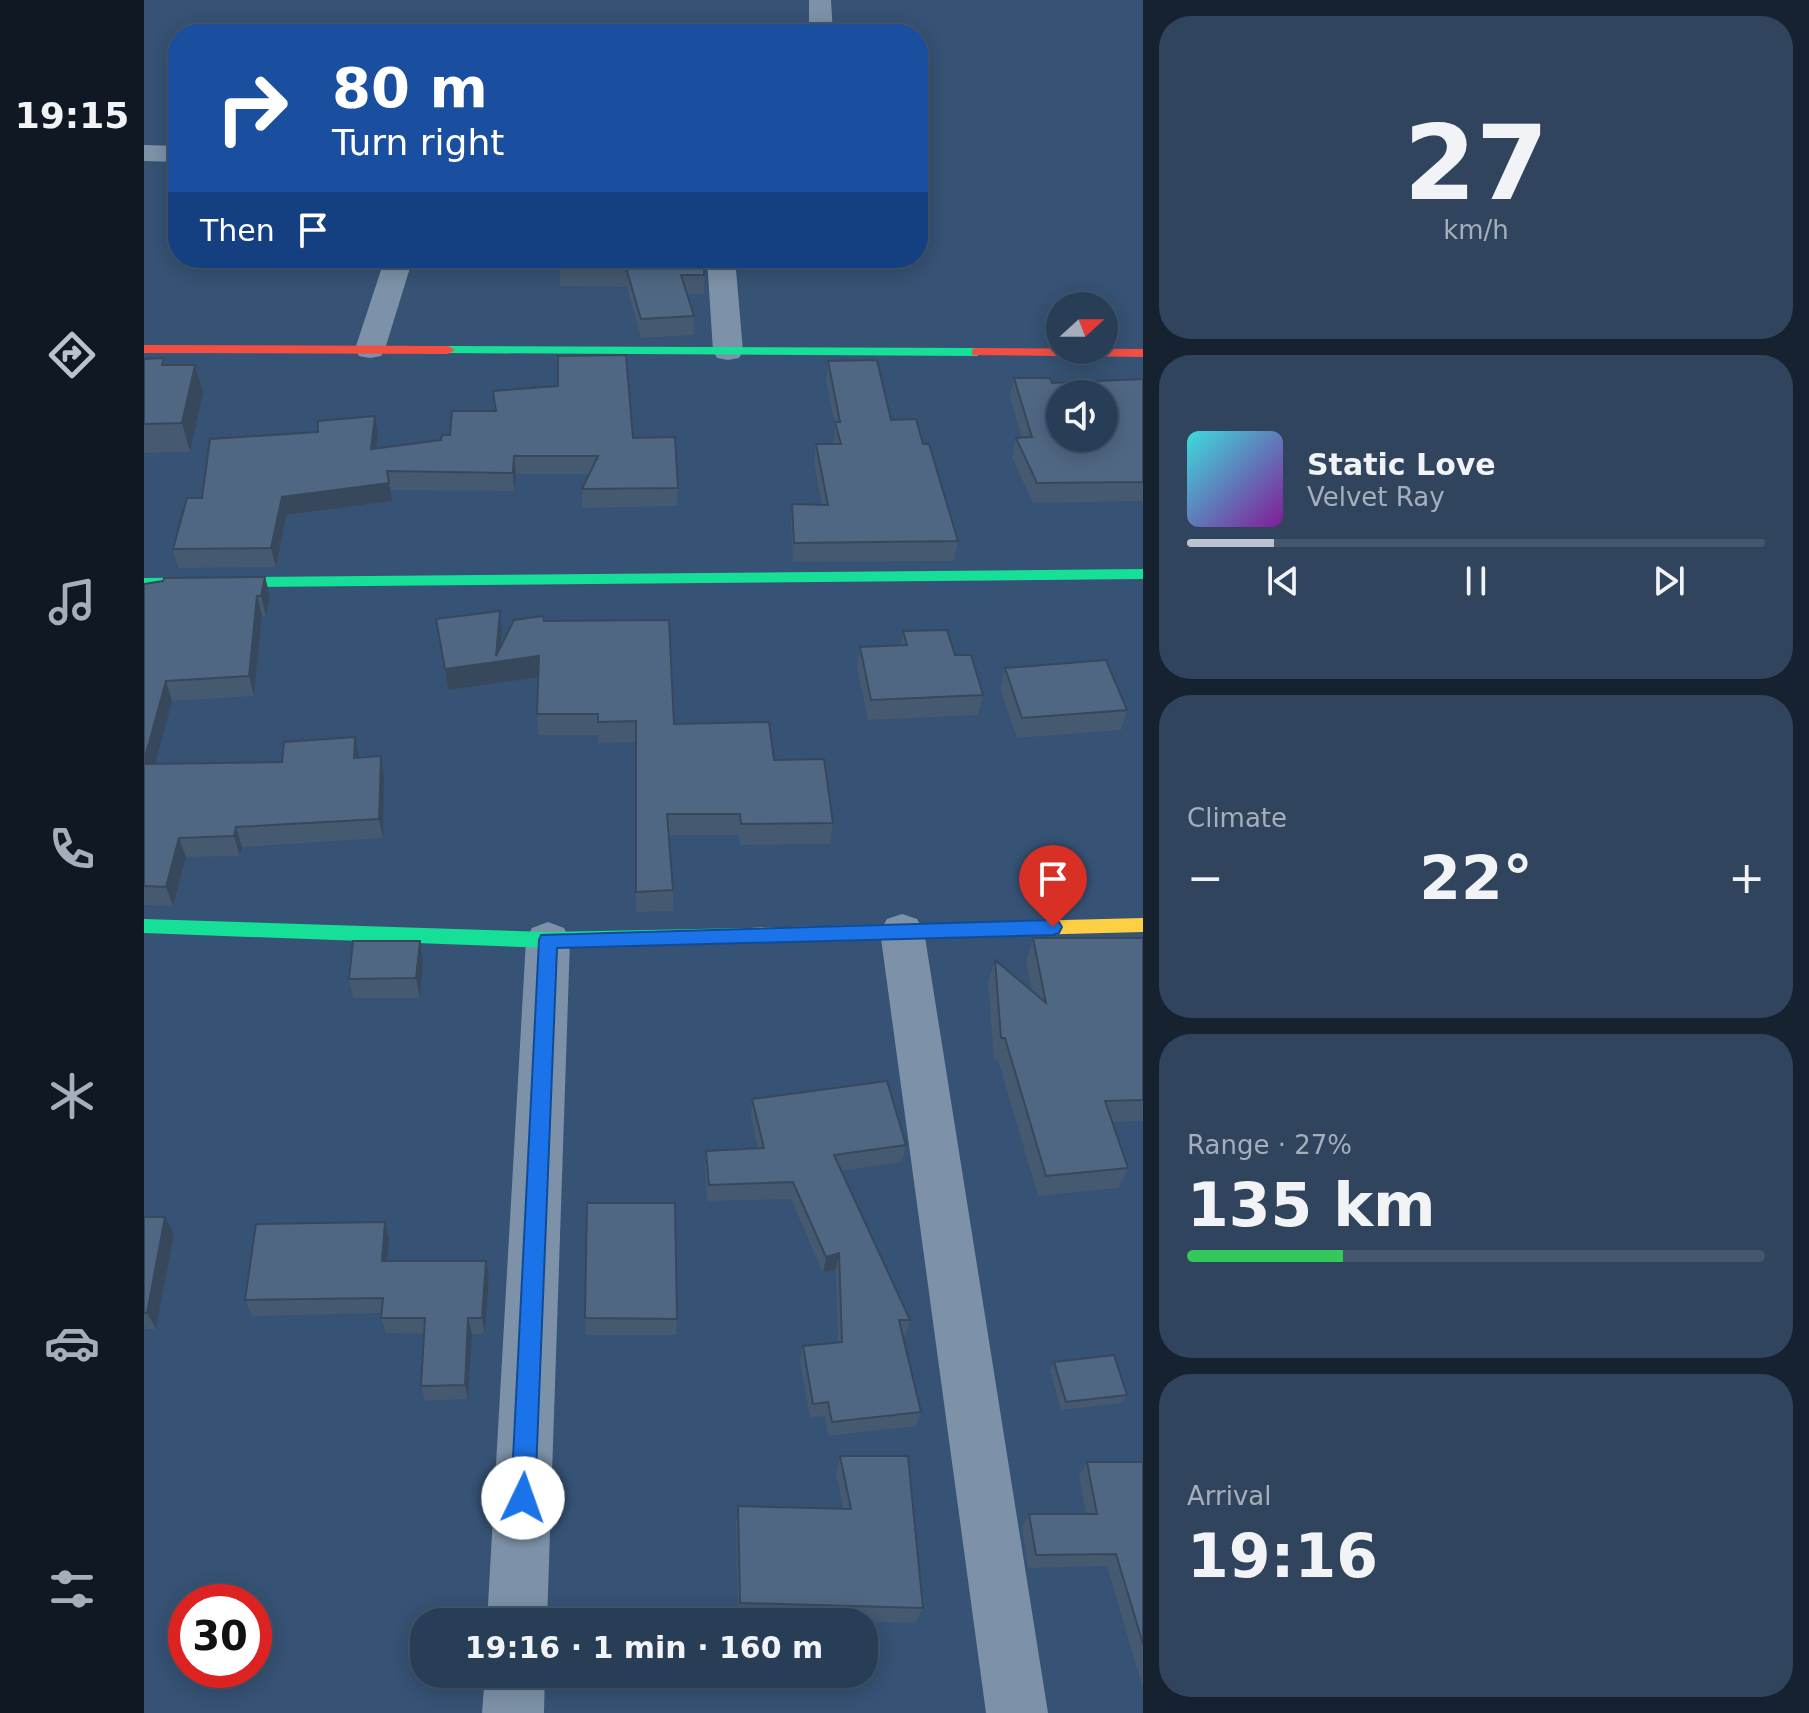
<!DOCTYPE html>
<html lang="en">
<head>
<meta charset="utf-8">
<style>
	body { margin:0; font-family:"DejaVu Sans",sans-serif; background:#30455d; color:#f1f3f6; height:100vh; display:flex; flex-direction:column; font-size:30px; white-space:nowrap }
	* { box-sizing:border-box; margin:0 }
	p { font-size:26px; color:#a5aeba }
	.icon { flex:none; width:44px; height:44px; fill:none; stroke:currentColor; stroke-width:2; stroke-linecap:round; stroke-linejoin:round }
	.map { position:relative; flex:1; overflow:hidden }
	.side { display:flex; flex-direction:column; gap:16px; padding:16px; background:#162230; width:666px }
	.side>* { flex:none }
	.top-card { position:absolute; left:24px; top:24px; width:760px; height:244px; border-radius:32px; box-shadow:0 4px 20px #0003,0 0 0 2px #44576d; background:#1a4fa0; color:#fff; overflow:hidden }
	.needle { width:52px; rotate:69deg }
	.fabs { position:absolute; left:902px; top:292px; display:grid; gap:16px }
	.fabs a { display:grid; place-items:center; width:72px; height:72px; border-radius:50%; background:#283e57; box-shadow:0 4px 20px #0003,0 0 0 2px #44576d; font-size:40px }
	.speed { position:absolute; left:24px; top:1584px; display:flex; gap:16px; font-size:40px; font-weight:700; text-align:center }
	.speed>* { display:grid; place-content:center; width:104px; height:104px; border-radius:50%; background:#283e57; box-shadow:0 4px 20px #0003,0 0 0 2px #44576d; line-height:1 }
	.speed .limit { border:12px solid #d22; background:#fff; color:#111 }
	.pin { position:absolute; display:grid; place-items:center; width:68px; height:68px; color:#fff; margin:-82px -34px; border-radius:50% 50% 50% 0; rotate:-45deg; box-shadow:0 0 8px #0007 }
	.pin .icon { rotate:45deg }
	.me { position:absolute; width:88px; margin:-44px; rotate:3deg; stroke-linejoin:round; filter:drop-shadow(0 0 6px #0008) }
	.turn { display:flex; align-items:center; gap:28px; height:168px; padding:0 32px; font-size:36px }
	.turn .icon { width:104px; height:104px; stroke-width:2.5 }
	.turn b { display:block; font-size:56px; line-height:68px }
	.then { display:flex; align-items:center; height:76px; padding:0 32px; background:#0003; gap:16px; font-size:30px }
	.big { font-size:60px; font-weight:600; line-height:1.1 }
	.side .widget { flex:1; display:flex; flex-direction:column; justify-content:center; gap:12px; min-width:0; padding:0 28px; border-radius:32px; background:#30455d }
	.side .dial { align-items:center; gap:0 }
	.dial b { font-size:104px; line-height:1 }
	.song { display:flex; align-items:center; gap:24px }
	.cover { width:96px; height:96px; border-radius:12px; background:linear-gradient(135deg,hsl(180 70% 55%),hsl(290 70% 35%)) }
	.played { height:8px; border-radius:4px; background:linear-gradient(90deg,#b9c2ce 15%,#44576d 15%) }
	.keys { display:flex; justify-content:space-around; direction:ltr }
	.heat { display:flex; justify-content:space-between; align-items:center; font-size:44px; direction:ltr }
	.charge { height:12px; border-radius:6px; background:linear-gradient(90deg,#34c759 27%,#44576d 0) }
	.trip { position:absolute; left:266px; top:1608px; width:468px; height:80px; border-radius:32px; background:#283e57; box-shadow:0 4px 20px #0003,0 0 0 2px #44576d; font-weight:600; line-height:80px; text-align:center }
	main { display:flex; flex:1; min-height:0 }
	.tabs { display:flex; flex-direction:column; width:144px; justify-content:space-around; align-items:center; background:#101923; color:#a5aeba }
	.tabs .icon { width:56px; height:56px }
	.tabs .on { color:#b9c2ce }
	.tabs b { font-size:36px; color:#f1f3f6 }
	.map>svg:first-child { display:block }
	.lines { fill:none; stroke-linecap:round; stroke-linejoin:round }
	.street { fill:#7d92a8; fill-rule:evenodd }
	.fast { fill:#16e098; fill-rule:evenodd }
	.slow { fill:#ffcf43; fill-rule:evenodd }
	.jam { fill:#f24e42; fill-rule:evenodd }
	.wall { fill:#455971 }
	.shaded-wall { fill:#38485c }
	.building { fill:#506783; stroke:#38485c; stroke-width:2; fill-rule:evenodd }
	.route { fill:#1a73e8; stroke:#114b97; stroke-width:2 }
</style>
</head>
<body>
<main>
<nav class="tabs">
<b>19:15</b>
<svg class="icon on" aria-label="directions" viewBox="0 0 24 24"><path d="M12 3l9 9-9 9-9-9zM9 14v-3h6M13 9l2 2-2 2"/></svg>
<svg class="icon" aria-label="music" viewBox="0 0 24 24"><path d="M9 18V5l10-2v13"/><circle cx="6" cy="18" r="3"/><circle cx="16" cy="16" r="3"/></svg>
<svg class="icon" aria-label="phone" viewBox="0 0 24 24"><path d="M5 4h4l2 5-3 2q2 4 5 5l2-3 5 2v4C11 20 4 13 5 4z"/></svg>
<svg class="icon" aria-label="climate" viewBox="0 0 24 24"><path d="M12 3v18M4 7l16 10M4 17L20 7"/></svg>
<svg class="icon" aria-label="car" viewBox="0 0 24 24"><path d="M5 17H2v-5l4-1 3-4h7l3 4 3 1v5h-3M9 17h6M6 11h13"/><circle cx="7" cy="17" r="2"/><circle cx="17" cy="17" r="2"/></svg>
<svg class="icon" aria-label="filters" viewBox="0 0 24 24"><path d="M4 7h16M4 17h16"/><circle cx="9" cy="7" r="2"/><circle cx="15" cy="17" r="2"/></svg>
</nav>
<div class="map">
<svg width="999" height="1713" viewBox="0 0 999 1713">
	<rect width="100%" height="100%" fill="#365274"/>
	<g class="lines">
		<!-- street -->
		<path class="street" d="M665,0H687L689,34H665Z
			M0,145L34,146V162L0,161Z
			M241,258H269L241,349L237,356L226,358L215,356L211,349Z
			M563,258H591L599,351L595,358L584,360L573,358L569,351Z
			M758,914L773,919L780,931L904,1713H842L736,931L743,919Z
			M404,922L420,928L426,940L403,1622H343L382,940L388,928Z
			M341,1674H401L400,1713H338Z"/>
		<!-- fast -->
		<path class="fast" d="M304,346L833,348L840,352L833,356L299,353V347Z
			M999,569V579L0,588V578Z
			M0,919L404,932L604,928L611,930L613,935L611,940L604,942L404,948L0,933Z"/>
		<!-- slow -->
		<path class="slow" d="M999,918V932L604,942L597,940L595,935L597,930L604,928Z"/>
		<!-- jam -->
		<path class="jam" d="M0,345L304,346L311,350L304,354L0,353Z
			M833,348L999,349V357L828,355V349Z"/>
	</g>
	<!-- wall -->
	<path class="wall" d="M358,258H561L560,294H543L550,316L549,335L497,338L483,287L416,286V270H359Z
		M20,358L21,365L59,393L46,452L0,453V359Z
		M684,361L747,420L779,444L814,541L810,561L649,562L647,523L648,504L678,505L670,463L672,444H690L691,425L682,380Z
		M870,378L908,383L999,379V501L889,503L868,458L872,438H878L866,397Z
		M349,391L489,438L534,488L533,506L438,508V489L445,474H372L370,491L246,490L248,501L142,515L132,567L34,568L29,549L58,498L234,434L232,448L297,440L351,411Z
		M121,577L126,597L122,616H118L110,696L28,701L11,764L138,762L237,756L240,776L239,838L98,847L96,856L42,857L29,906L0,905V584Z
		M292,619L358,633L357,647L400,621L530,724L630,760L689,823L686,844L596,845L595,835H525L529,890V911L492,912V742L454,743V735H395L393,714L394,677L304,690Z
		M759,631L811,655L839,695L834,715L724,720L713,667L716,647L757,645Z
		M861,668L983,710L977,730L873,738L856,689Z
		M889,938H999V1121L968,1122L984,1168L974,1188L894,1196L854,1060H850L844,982L851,960L888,991L882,961Z
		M276,941L279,960L276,998H209L205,979Z
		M608,1099L762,1145L758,1162L697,1171L766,1320L762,1335H759L777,1412L772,1426L684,1436L681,1416L666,1418L656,1361L659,1346L694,1343L692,1269L679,1273L647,1199L563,1201L561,1168L562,1151L614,1149L607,1116Z
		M0,1217H21L30,1234L12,1329H0Z
		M241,1222L245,1238L243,1261H342L345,1277L341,1334H328L324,1399L281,1401L277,1386L280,1334L242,1333L237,1318L238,1313L108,1316L101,1300Z
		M441,1318L533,1319L532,1335H442Z
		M910,1362L983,1395L978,1403L917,1410L906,1370Z
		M696,1456L779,1608L771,1623L594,1618L592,1522L594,1506L699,1508L692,1473Z
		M943,1462H999V1689L963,1566L884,1568L878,1527L885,1514H942L935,1475Z"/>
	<!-- shaded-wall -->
	<path class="shaded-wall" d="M51,365L59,393L46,452L38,423Z
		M231,416L234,434L230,467L227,449Z
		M370,456L372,474L370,491L369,473Z
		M245,483L248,501L142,515L132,567L127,548L138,497Z
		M121,577L126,597L122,616L117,596Z
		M113,596L118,616L110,696L105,676Z
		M356,611L358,633L355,662L395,656L396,677L304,690L301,669L352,656Z
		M22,681L28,701L6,784L0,767V761Z
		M211,737L215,757L210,758Z
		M237,756L240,776L239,838L235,819Z
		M92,827L98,847L96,856L90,836Z
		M35,838L42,857L29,906L22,887Z
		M276,941L279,960L276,998L272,978Z
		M21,1217L30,1234L12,1329L3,1313Z
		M241,1222L245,1238L242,1277L238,1261Z
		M695,1253L692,1269L679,1273L682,1257Z
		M342,1261L345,1277L341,1334L338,1318Z
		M324,1318L328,1334L324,1399L321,1385Z"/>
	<!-- building -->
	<path class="building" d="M416,258H560V275H537L550,316L497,319L482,268L416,267Z
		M482,355L489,438L531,437L534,488L438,489L454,456H370L369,473L243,471L245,483L138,497L127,548L29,549L43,498H58L66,439L174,432V421L231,416L227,449L297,440L298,435H306L308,411H352L349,391L414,386V356Z
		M20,358L18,365H51L38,423L0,424V359Z
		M733,360L747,420L772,419L779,444H785L814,541L650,543L648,504L684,505L672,444H697L691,422H696L684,361Z
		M870,378H906L908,383L999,379V482L893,483L872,438L888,437ZM916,394H960V438H916Z
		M121,577L117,596H113L105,676L22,681L0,761V584L19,581L20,578Z
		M356,611L352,656L370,620L399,616L400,621L525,620L530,724L625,722L630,760L680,759L689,823L597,824L596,814H523L529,890L492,892V721L454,722V714H393L395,656L301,669L292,619Z
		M803,630L811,655H827L839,695L727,700L716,647L763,645L759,631Z
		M962,660L983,710L878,718L861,668Z
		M211,737L210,758L237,756L235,819L92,827L90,836L35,838L22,887L0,886V764L138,762L140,742Z
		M889,938H999V1100L961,1101L984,1168L902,1176L861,1038H857L851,960L902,1003Z
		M209,941H276L272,978L205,979Z
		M743,1081L762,1145L690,1155L766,1320H755L777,1412L688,1422L684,1402L669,1404L659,1346L698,1342L695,1253L682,1257L649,1182L565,1185L562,1151L620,1148L608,1099Z
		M443,1203H531L533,1319L441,1318Z
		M0,1217H21L3,1313H0Z
		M241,1222L238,1261H342L338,1318H324L321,1385L277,1386L281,1318H237L239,1298L101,1300L112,1224Z
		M970,1355L983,1395L922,1402L910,1362Z
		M696,1456H764L779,1608L596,1603L594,1506L707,1509Z
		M943,1462H999V1644L972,1554L892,1555L885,1514H953Z"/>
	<!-- route -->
	<path class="route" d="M909,920L915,922L918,927L915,933L909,935L413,948L391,1498L387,1507L379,1510L370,1507L367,1498L395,940L397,935Z"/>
</svg>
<div class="fabs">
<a><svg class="needle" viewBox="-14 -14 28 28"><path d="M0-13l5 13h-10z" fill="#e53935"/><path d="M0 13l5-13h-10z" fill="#a5aeba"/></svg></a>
<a><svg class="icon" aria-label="sound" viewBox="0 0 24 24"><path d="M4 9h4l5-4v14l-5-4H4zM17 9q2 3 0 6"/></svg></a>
</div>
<div class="speed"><div class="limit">30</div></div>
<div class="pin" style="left:909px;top:927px;background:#d93025"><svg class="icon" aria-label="arrive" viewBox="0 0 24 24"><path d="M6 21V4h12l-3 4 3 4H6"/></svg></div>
<svg class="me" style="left:379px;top:1498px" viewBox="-20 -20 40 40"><circle r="19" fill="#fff"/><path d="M0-13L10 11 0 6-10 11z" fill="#1a73e8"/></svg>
<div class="trip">19:16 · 1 min · 160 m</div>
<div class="top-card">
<div class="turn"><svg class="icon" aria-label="right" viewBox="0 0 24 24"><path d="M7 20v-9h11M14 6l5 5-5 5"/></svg><div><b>80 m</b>Turn right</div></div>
<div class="then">Then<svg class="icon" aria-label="arrive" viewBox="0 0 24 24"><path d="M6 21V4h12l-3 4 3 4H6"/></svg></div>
</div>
</div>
<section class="side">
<div class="widget dial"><b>27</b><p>km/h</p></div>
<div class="widget">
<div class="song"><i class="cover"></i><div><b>Static Love</b><p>Velvet Ray</p></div></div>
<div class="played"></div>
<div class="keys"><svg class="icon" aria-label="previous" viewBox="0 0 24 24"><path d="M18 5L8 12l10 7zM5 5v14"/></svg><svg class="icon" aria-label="pause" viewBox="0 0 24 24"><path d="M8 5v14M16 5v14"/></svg><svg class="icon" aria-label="next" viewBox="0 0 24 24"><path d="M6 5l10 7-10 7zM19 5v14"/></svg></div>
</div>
<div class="widget"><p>Climate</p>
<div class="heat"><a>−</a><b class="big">22°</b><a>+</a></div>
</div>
<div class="widget"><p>Range · 27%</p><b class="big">135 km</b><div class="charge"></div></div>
<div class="widget"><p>Arrival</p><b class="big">19:16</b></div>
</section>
</main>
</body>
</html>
